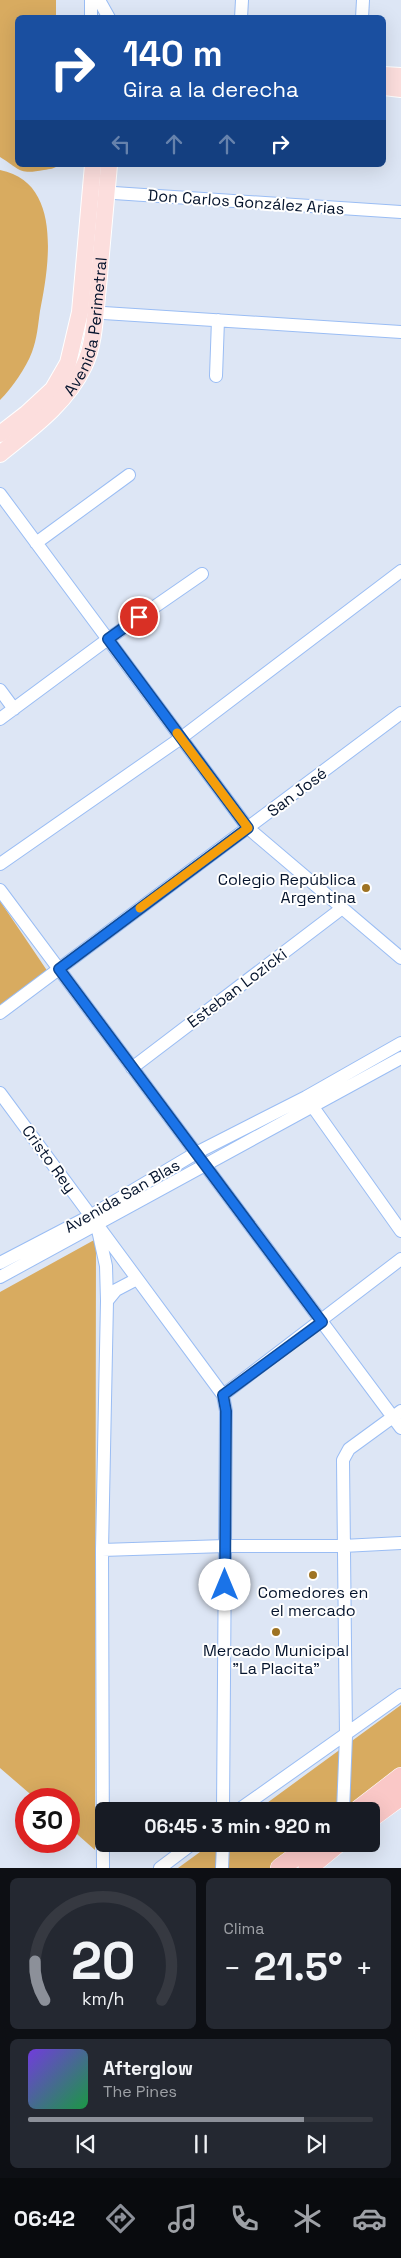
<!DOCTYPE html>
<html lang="es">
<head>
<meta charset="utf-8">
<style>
	body { margin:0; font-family:"Space Grotesk",sans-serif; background:#242831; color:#f1f3f6; height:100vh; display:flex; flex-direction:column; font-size:19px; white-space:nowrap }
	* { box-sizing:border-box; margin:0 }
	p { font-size:16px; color:#9ea1a6 }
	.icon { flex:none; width:28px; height:28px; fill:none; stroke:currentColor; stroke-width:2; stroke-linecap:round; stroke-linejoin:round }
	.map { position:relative; height:1868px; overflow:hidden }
	.details { display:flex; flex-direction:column; gap:10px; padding:10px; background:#0d0f14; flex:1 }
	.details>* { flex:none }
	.banner { position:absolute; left:15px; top:15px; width:371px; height:152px; border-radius:8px; box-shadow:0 5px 20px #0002; background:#1a4fa0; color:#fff; overflow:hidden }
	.speed { position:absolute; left:15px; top:1788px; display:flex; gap:10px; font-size:25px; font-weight:700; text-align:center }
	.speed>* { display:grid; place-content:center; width:65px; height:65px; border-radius:50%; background:#171b24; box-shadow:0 5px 20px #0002; line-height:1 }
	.speed .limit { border:8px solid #d22; background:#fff; color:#111 }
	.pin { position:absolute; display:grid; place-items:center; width:42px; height:42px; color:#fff; margin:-21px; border:2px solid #fff; border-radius:50%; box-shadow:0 1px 5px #0007 }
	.me { position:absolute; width:55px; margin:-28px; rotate:0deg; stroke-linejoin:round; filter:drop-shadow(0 0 4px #0008) }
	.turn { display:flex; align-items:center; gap:18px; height:105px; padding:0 25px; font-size:22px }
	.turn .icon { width:65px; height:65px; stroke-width:2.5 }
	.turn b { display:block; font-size:35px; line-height:42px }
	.lanes { display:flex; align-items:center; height:48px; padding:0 25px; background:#0003; justify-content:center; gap:25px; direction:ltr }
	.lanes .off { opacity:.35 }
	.big { font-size:38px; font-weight:700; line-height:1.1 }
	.details .tile { flex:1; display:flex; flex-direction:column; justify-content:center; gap:8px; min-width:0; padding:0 18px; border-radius:8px; background:#242831 }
	.details .dial { align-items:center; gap:0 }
	.dial svg { height:130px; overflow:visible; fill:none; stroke:#363941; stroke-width:7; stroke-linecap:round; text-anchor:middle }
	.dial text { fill:#f1f3f6; stroke:none }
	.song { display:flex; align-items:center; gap:15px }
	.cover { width:60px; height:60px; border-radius:8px; background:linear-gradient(135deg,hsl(260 70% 55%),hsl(140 70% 35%)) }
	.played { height:5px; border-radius:2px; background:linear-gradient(90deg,#8c9099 80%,#363941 80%) }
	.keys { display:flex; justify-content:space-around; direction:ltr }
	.heat { display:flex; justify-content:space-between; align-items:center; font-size:28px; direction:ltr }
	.details .tiles { flex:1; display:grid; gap:10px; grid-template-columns:1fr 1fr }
	.tile:last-child { grid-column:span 2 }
	.trip { position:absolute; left:95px; top:1802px; width:285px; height:50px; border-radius:8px; background:#171b24; box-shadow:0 5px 20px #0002; font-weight:700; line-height:50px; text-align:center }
	.menu { display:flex; height:80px; justify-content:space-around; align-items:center; background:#090b0e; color:#9ea1a6 }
	.menu .icon { width:35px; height:35px }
	.menu .selected { color:#8c9099 }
	.menu b { font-size:22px; color:#f1f3f6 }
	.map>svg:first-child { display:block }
	.green { fill:#d8ab60 }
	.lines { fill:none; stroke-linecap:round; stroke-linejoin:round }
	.minor-casing { stroke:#9abdf4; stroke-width:14 }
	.major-casing { stroke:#fff; stroke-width:18 }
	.highway-casing { stroke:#fff; stroke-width:20 }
	.minor { stroke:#fff; stroke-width:12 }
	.major { stroke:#fcdedd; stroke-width:16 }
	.highway { stroke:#fac8c7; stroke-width:19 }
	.route-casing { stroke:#114b97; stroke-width:12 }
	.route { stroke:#1a73e8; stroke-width:9 }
	.slow { stroke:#f59e0b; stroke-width:9 }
	.poi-dot { fill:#9e7323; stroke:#fff; stroke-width:2 }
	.labels { text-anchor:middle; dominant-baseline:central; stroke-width:4; stroke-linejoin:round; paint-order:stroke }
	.street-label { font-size:16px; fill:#05142d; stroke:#fff }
	.poi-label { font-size:16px; fill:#05142d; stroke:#fff }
</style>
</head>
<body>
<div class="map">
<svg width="401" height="1868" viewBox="0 0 401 1868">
	<rect width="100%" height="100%" fill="#dde6f5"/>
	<!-- green -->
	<path class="green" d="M0,0H56V17L18,18V165H59C54,169 50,169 44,170C18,175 20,169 0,157Z
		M0,170C63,182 49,266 40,311C38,325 37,339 32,352C26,368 12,388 0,400Z
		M0,901L48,972L0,1008Z
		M96,1239L95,1850L69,1827V1799H36L0,1768V1292Z
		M401,1705V1770L348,1811H256Z
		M211,1844H305L274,1868H178Z"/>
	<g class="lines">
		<defs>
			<path id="minor" d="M99,0L109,18
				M91,18V0
				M241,18L242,0
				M362,18L363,0
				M99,192L401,212
				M88,312L401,332
				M216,376L218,320
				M0,494L248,828L401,958
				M36,543L129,475
				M0,690L14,709
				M0,719L108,639L202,574
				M0,864L181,738L401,571
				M0,890L401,1428
				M0,1013L401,713
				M132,1068L341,909
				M0,1093L223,1395L226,1411L223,1811
				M308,1100L401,1231
				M98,1230L106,1266L107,1301L102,1550L103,1868
				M0,1263L90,1216L196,1153L306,1097L401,1043
				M0,1277L401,1058
				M107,1301L116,1290L137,1279
				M223,1395L401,1259
				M102,1550L225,1546H343L401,1543
				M237,1811L401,1695
				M343,1811L346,1736L343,1460L349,1449L401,1411
				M160,1868L192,1844
				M222,1868L223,1844"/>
			<g id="major">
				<path d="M384,75L401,76"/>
				<path d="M384,87L401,89"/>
				<path d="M0,434L26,414L53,389L68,363L80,312L93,165"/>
				<path id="s1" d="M0,454C32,428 66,404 84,366C95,343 95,312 98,287C102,246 105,206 109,165"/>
			</g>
			<path id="highway" d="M357,1811L401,1777
				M371,1818L401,1796
				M280,1868L313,1844
				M308,1868L337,1844"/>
		</defs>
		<!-- minor casing -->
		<use href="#minor" class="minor-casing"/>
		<!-- major casing -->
		<use href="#major" class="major-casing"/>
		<!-- highway casing -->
		<use href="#highway" class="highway-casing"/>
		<!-- minor -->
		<use href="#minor" class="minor"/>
		<!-- major -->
		<use href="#major" class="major"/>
		<!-- highway -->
		<use href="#highway" class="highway"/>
	</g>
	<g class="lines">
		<defs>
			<path id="route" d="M139,617L108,639L248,828L59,969L322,1322L223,1395L226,1411L225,1585"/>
		</defs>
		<!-- route casing -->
		<use href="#route" class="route-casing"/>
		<!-- route -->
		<use href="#route" class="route"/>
		<!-- slow -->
		<path class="slow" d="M140,908L248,828L177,733"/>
	</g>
	<!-- markers -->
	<g class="poi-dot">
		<circle cx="366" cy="888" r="5"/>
		<circle cx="313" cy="1575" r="5"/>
		<circle cx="276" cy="1632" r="5"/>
	</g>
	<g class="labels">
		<!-- street labels -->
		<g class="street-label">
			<text transform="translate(246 202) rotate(4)">Don Carlos González Arias</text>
			<text stroke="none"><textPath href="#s1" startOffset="162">Avenida Perimetral</textPath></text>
			<text transform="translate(297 792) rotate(-37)">San José</text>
			<text transform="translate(237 988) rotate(-37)">Esteban Lozicki</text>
			<text transform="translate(49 1159) rotate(54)">Cristo Rey</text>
			<text transform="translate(122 1196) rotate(-30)">Avenida San Blas</text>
		</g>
		<!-- poi labels -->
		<g class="poi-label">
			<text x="356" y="879" text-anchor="end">Colegio República<tspan x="356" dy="18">Argentina</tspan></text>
			<text x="313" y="1592">Comedores en<tspan x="313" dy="18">el mercado</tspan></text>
			<text x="276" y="1650">Mercado Municipal<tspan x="276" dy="18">"La Placita"</tspan></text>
		</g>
	</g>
</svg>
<div class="speed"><div class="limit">30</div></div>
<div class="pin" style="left:139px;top:617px;background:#d93025"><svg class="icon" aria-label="arrive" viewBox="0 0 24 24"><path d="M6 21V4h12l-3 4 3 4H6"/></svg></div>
<svg class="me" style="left:225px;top:1585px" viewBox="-20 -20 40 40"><circle r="19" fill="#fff"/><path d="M0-13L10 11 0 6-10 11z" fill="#1a73e8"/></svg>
<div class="trip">06:45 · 3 min · 920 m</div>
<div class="banner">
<div class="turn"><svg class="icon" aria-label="right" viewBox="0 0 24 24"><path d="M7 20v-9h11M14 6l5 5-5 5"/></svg><div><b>140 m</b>Gira a la derecha</div></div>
<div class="lanes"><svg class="icon off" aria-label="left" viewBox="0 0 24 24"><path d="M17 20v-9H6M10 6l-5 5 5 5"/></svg><svg class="icon off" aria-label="ahead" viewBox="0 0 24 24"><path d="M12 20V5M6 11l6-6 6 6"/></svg><svg class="icon off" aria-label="ahead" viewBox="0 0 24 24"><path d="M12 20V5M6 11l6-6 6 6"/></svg><svg class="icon" aria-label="right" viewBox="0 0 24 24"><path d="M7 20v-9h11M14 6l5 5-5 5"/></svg></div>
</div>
</div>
<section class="details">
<div class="tiles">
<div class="tile dial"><svg viewBox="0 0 100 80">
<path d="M14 69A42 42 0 1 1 86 69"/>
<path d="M14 69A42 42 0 0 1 8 45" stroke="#8c9099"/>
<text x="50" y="56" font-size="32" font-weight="700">20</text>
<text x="50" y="72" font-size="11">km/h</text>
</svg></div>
<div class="tile"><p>Clima</p>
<div class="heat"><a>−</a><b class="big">21.5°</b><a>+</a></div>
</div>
<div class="tile">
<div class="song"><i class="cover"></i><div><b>Afterglow</b><p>The Pines</p></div></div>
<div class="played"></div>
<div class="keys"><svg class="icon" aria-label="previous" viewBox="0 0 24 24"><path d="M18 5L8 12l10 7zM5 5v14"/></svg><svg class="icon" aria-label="pause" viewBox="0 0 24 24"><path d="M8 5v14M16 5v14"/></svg><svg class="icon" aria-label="next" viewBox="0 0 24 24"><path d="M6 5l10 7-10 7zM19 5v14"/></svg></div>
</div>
</div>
</section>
<nav class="menu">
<b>06:42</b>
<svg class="icon selected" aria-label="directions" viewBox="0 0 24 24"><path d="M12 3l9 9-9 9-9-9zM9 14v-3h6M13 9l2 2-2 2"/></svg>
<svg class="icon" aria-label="music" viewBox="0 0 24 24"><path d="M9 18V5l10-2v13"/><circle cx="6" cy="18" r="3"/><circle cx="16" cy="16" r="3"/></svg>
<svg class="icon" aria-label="phone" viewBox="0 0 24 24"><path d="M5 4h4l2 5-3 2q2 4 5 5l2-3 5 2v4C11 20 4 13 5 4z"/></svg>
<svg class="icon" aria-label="climate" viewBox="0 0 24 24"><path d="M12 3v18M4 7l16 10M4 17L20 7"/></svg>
<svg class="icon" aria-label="car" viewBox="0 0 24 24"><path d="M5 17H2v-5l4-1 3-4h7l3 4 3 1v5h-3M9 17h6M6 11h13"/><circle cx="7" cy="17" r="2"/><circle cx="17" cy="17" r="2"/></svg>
</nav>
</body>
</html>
